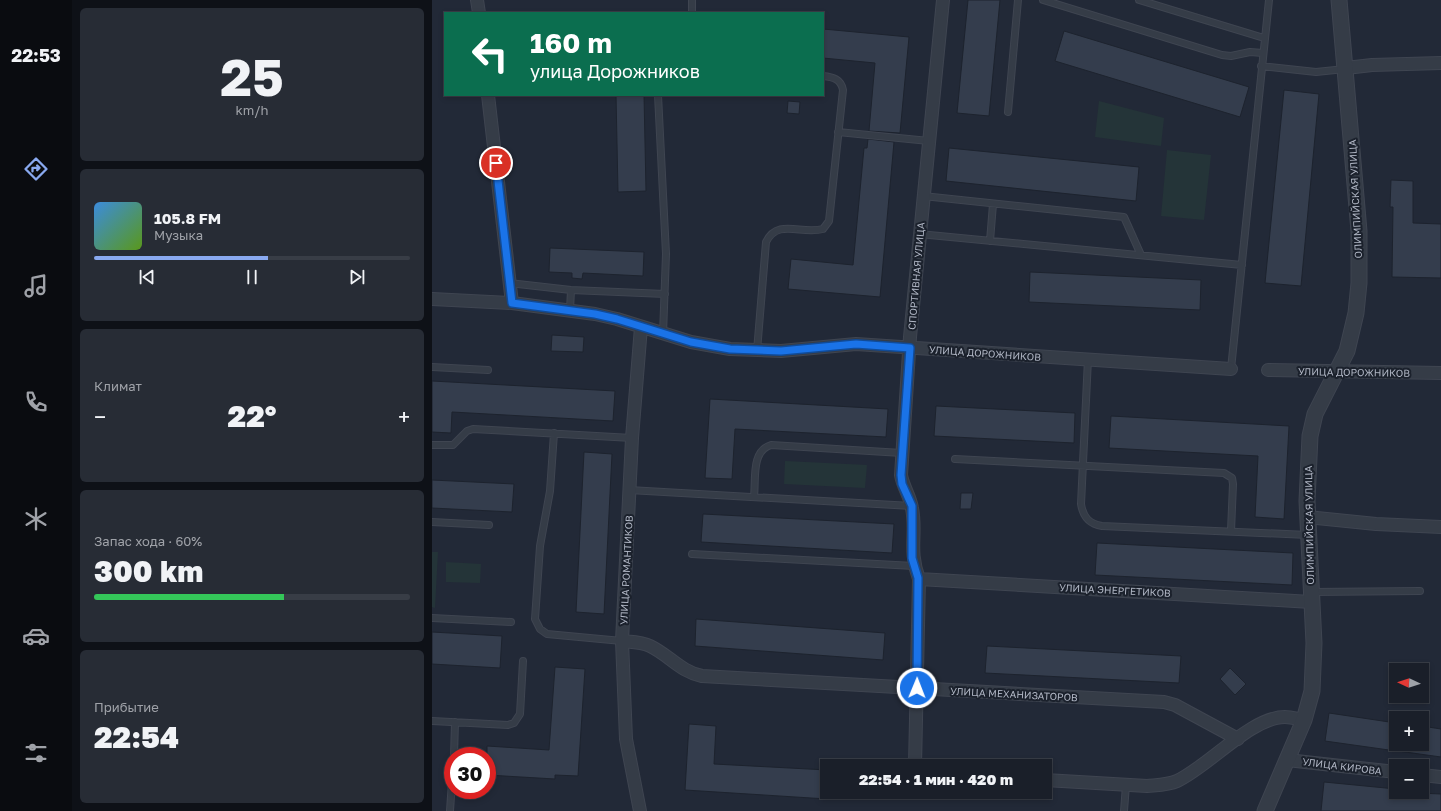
<!DOCTYPE html>
<html lang="ru">
<head>
<meta charset="utf-8">
<style>
	body { margin:0; font-family:"Golos Text",sans-serif; background:#272c35; color:#f1f3f6; height:100vh; display:flex; flex-direction:column; font-size:15px; white-space:nowrap }
	* { box-sizing:border-box; margin:0 }
	p { font-size:13px; color:#9fa2a8 }
	.icon { flex:none; width:22px; height:22px; fill:none; stroke:currentColor; stroke-width:2; stroke-linecap:round; stroke-linejoin:round }
	.map { position:relative; flex:1; overflow:hidden }
	.details { display:flex; flex-direction:column; gap:8px; padding:8px; background:#0e1117; width:360px }
	.details>* { flex:none }
	.guide { position:absolute; left:12px; top:12px; width:380px; height:84px; border-radius:0px; box-shadow:0 2px 6px #0003,0 0 0 1px #383d46; background:#0b6e4f; color:#fff; overflow:hidden }
	.needle { width:26px; rotate:274deg }
	.buttons { position:absolute; left:957px; top:663px; display:grid; gap:8px }
	.buttons a { display:grid; place-items:center; width:40px; height:40px; border-radius:0px; background:#1a1f29; box-shadow:0 2px 6px #0003,0 0 0 1px #383d46; font-size:20px }
	.speed { position:absolute; left:12px; top:747px; display:flex; gap:8px; font-size:20px; font-weight:700; text-align:center }
	.speed>* { display:grid; place-content:center; width:52px; height:52px; border-radius:50%; background:#1a1f29; box-shadow:0 2px 6px #0003,0 0 0 1px #383d46; line-height:1 }
	.speed .limit { border:6px solid #d22; background:#fff; color:#111 }
	.pin { position:absolute; display:grid; place-items:center; width:34px; height:34px; color:#fff; margin:-17px; border:2px solid #fff; border-radius:50%; box-shadow:0 1px 4px #0007 }
	.me { position:absolute; width:44px; margin:-22px; rotate:1deg; stroke-linejoin:round; filter:drop-shadow(0 0 3px #0008) }
	.turn { display:flex; align-items:center; gap:14px; height:84px; padding:0 20px; font-size:18px }
	.turn .icon { width:52px; height:52px; stroke-width:2.5 }
	.turn b { display:block; font-size:28px; line-height:34px }
	.big { font-size:30px; font-weight:800; line-height:1.1 }
	.details .tile { flex:1; display:flex; flex-direction:column; justify-content:center; gap:6px; min-width:0; padding:0 14px; border-radius:6px; background:#272c35 }
	.details .dial { align-items:center; gap:0 }
	.dial b { font-size:52px; line-height:1 }
	.song { display:flex; align-items:center; gap:12px }
	.cover { width:48px; height:48px; border-radius:6px; background:linear-gradient(135deg,hsl(210 70% 55%),hsl(90 70% 35%)) }
	.played { height:4px; border-radius:2px; background:linear-gradient(90deg,#89a9f0 55%,#383d46 55%) }
	.keys { display:flex; justify-content:space-around; direction:ltr }
	.heat { display:flex; justify-content:space-between; align-items:center; font-size:22px; direction:ltr }
	.charge { height:6px; border-radius:3px; background:linear-gradient(90deg,#34c759 60%,#383d46 0) }
	.trip { position:absolute; left:388px; top:759px; width:232px; height:40px; border-radius:0px; background:#1a1f29; box-shadow:0 2px 6px #0003,0 0 0 1px #383d46; font-weight:800; line-height:40px; text-align:center }
	main { display:flex; flex:1; min-height:0 }
	.menu { display:flex; flex-direction:column; width:72px; justify-content:space-around; align-items:center; background:#0a0c10; color:#9fa2a8 }
	.menu .icon { width:28px; height:28px }
	.menu .current { color:#89a9f0 }
	.menu b { font-size:18px; color:#f1f3f6 }
	.map>svg:first-child { display:block }
	.green { fill:#243438 }
	.building { fill:#343d4d; stroke:#1d232e }
	.lines { fill:none; stroke-linecap:round; stroke-linejoin:round }
	.service-casing { stroke:#3f4551; stroke-width:8 }
	.minor-casing { stroke:#3f4551; stroke-width:14 }
	.tertiary-casing { stroke:#3f4551; stroke-width:17 }
	.service { stroke:#353c47; stroke-width:6 }
	.minor { stroke:#353c47; stroke-width:12 }
	.tertiary { stroke:#353c47; stroke-width:15 }
	.route-casing { stroke:#114b97; stroke-width:10 }
	.route { stroke:#1a73e8; stroke-width:7 }
	.labels { text-anchor:middle; dominant-baseline:central; stroke-width:4; stroke-linejoin:round; paint-order:stroke }
	.street-label { font-size:10px; fill:#b0b6c4; stroke:#1b212c }
</style>
</head>
<body>
<main>
<nav class="menu">
<b>22:53</b>
<svg class="icon current" aria-label="directions" viewBox="0 0 24 24"><path d="M12 3l9 9-9 9-9-9zM9 14v-3h6M13 9l2 2-2 2"/></svg>
<svg class="icon" aria-label="music" viewBox="0 0 24 24"><path d="M9 18V5l10-2v13"/><circle cx="6" cy="18" r="3"/><circle cx="16" cy="16" r="3"/></svg>
<svg class="icon" aria-label="phone" viewBox="0 0 24 24"><path d="M5 4h4l2 5-3 2q2 4 5 5l2-3 5 2v4C11 20 4 13 5 4z"/></svg>
<svg class="icon" aria-label="climate" viewBox="0 0 24 24"><path d="M12 3v18M4 7l16 10M4 17L20 7"/></svg>
<svg class="icon" aria-label="car" viewBox="0 0 24 24"><path d="M5 17H2v-5l4-1 3-4h7l3 4 3 1v5h-3M9 17h6M6 11h13"/><circle cx="7" cy="17" r="2"/><circle cx="17" cy="17" r="2"/></svg>
<svg class="icon" aria-label="filters" viewBox="0 0 24 24"><path d="M4 7h16M4 17h16"/><circle cx="9" cy="7" r="2"/><circle cx="15" cy="17" r="2"/></svg>
</nav>
<section class="details">
<div class="tile dial"><b>25</b><p>km/h</p></div>
<div class="tile">
<div class="song"><i class="cover"></i><div><b>105.8 FM</b><p>Музыка</p></div></div>
<div class="played"></div>
<div class="keys"><svg class="icon" aria-label="previous" viewBox="0 0 24 24"><path d="M18 5L8 12l10 7zM5 5v14"/></svg><svg class="icon" aria-label="pause" viewBox="0 0 24 24"><path d="M8 5v14M16 5v14"/></svg><svg class="icon" aria-label="next" viewBox="0 0 24 24"><path d="M6 5l10 7-10 7zM19 5v14"/></svg></div>
</div>
<div class="tile"><p>Климат</p>
<div class="heat"><a>−</a><b class="big">22°</b><a>+</a></div>
</div>
<div class="tile"><p>Запас хода · 60%</p><b class="big">300 km</b><div class="charge"></div></div>
<div class="tile"><p>Прибытие</p><b class="big">22:54</b></div>
</section>
<div class="map">
<svg width="1009" height="811" viewBox="0 0 1009 811">
	<rect width="100%" height="100%" fill="#222937"/>
	<!-- green -->
	<path class="green" d="M667,101L732,118L729,146L663,137Z
		M735,150L779,155L772,220L729,216Z
		M353,461L435,465L433,488L352,484Z
		M0,552H6L3,608L0,607Z
		M14,562L49,564L48,583L14,582Z"/>
	<!-- building -->
	<path class="building" d="M536,0H568L557,116L525,113Z
		M391,29L477,37L468,133L437,131L443,63L391,58Z
		M632,31L817,87L808,117L623,61Z
		M852,90L887,94L869,286L833,283Z
		M184,95H212L214,191L186,192Z
		M356,101L368,102L367,114L355,113Z
		M436,139L462,142L448,297L356,289L359,259L421,265L432,148H435Z
		M517,148L707,167L704,201L514,181Z
		M959,180L981,181V223L1009,224V278L960,277L961,207H958Z
		M118,248L212,252L211,276L151,273L150,279L140,278V273L117,272Z
		M598,272L769,280L768,310L597,302Z
		M120,335L152,337L151,352L119,351Z
		M0,381L183,391L181,421L20,412L19,433L0,432Z
		M278,399L456,409L454,437L303,429L300,479L273,478Z
		M504,406L643,413L642,443L502,436Z
		M679,416L857,426L852,519L823,517L826,456L677,448Z
		M152,452L180,454L172,614L144,612Z
		M0,480L82,484L80,512L0,508Z
		M529,493H541L539,509H528Z
		M271,514L462,524L460,553L269,542Z
		M665,543L861,553L860,585L663,575Z
		M264,619L453,633L451,660L263,646Z
		M0,632L70,636L68,668L0,664Z
		M555,646L749,656L747,683L553,673Z
		M123,667L153,669L146,776L123,775V779L55,775V746L117,750Z
		M798,668L814,684L803,695L788,679Z
		M897,713L964,723V751L893,741Z
		M257,724L284,726L282,764L395,770V799L253,790Z
		M990,726L1009,729V757L966,751L967,744H990Z
		M892,782L964,789V792L1009,794V811H889Z"/>
	<g class="lines">
		<defs>
			<path id="service" d="M611,0L790,55L799,56L818,52L831,53
				M707,0L832,38
				M260,13V0
				M829,66L884,72L913,69
				M226,95L234,254L231,334
				M576,112L586,0
				M406,132L497,141
				M491,196L692,217L709,255
				M487,234L810,265
				M558,241L561,204
				M77,283L139,290L233,294
				M138,310L139,290
				M325,351L334,242C346,218 369,235 391,229L397,221L411,90C409,79 401,77 391,76
				M656,359L649,504C651,517 657,524 670,526L876,535
				M0,367L56,370
				M799,369L837,0
				M122,433L118,491L108,546L103,619L108,629L115,634L190,641
				M0,445H21L35,431L41,429L200,438
				M523,459L792,473L800,478L801,484L799,531
				M197,490L480,506
				M322,497C324,479 319,451 339,445L470,453
				M0,522L57,525
				M260,554L482,566
				M880,592L988,591
				M0,618L79,622
				M0,721L76,725L82,723L88,714L91,661
				M22,756L23,722
				M18,811L21,766
				M692,811L694,785"/>
			<path id="minor" d="M45,0L47,13
				M914,68L940,65L1009,63
				M56,95L80,303
				M0,299L80,303L163,314L185,319L259,342L298,349L349,351L424,344L799,369
				M836,370L1009,373
				M875,517L944,524L1009,527
				M487,579L879,602
				M190,641C200,642 210,642 218,646C237,655 249,672 270,676L732,702L743,705L806,739
				M855,760L964,772
				M483,766L487,579C476,550 485,534 480,508C478,496 471,487 469,475L478,337L511,0
				M990,775L1009,777
				M613,780L715,786C725,785 736,785 745,781C777,766 819,717 853,717C859,717 866,719 872,720
				M208,811L194,739L190,641L200,438L209,327"/>
			<path id="tertiary" d="M833,811L872,720L880,691L882,643L875,501L878,436L883,414L915,351L924,313L927,283V231L907,0"/>
		</defs>
		<!-- service casing -->
		<use href="#service" class="service-casing"/>
		<!-- minor casing -->
		<use href="#minor" class="minor-casing"/>
		<!-- tertiary casing -->
		<use href="#tertiary" class="tertiary-casing"/>
		<!-- service -->
		<use href="#service" class="service"/>
		<!-- minor -->
		<use href="#minor" class="minor"/>
		<!-- tertiary -->
		<use href="#tertiary" class="tertiary"/>
	</g>
	<g class="lines">
		<defs>
			<path id="route" d="M64,163L80,303L163,314L185,319L259,342L298,349L349,351L424,344L478,348L469,475L470,484L480,506V558L486,578L485,688"/>
		</defs>
		<!-- route casing -->
		<use href="#route" class="route-casing"/>
		<!-- route -->
		<use href="#route" class="route"/>
	</g>
	<g class="labels">
		<!-- street labels -->
		<g class="street-label">
			<text transform="translate(923 199) rotate(-93)">ОЛИМПИЙСКАЯ УЛИЦА</text>
			<text transform="translate(484 276) rotate(-85)">СПОРТИВНАЯ УЛИЦА</text>
			<text transform="translate(553 353) rotate(4)">УЛИЦА ДОРОЖНИКОВ</text>
			<text transform="translate(922 372) rotate(1)">УЛИЦА ДОРОЖНИКОВ</text>
			<text transform="translate(877 525) rotate(-91)">ОЛИМПИЙСКАЯ УЛИЦА</text>
			<text transform="translate(194 570) rotate(-87)">УЛИЦА РОМАНТИКОВ</text>
			<text transform="translate(683 590) rotate(3)">УЛИЦА ЭНЕРГЕТИКОВ</text>
			<text transform="translate(582 694) rotate(3)">УЛИЦА МЕХАНИЗАТОРОВ</text>
			<text transform="translate(910 766) rotate(7)">УЛИЦА КИРОВА</text>
		</g>
	</g>
</svg>
<div class="buttons">
<a><svg class="needle" viewBox="-14 -14 28 28"><path d="M0-13l5 13h-10z" fill="#e53935"/><path d="M0 13l5-13h-10z" fill="#9fa2a8"/></svg></a>
<a>+</a>
<a>−</a>
</div>
<div class="speed"><div class="limit">30</div></div>
<div class="pin" style="left:64px;top:163px;background:#d93025"><svg class="icon" aria-label="arrive" viewBox="0 0 24 24"><path d="M6 21V4h12l-3 4 3 4H6"/></svg></div>
<svg class="me" style="left:485px;top:688px" viewBox="-20 -20 40 40"><circle r="17" fill="#1a73e8" stroke="#fff" stroke-width="3"/><path d="M0-11L8 9 0 5-8 9z" fill="#fff"/></svg>
<div class="trip">22:54 · 1 мин · 420 m</div>
<div class="guide">
<div class="turn"><svg class="icon" aria-label="left" viewBox="0 0 24 24"><path d="M17 20v-9H6M10 6l-5 5 5 5"/></svg><div><b>160 m</b>улица Дорожников</div></div>
</div>
</div>
</main>
</body>
</html>
